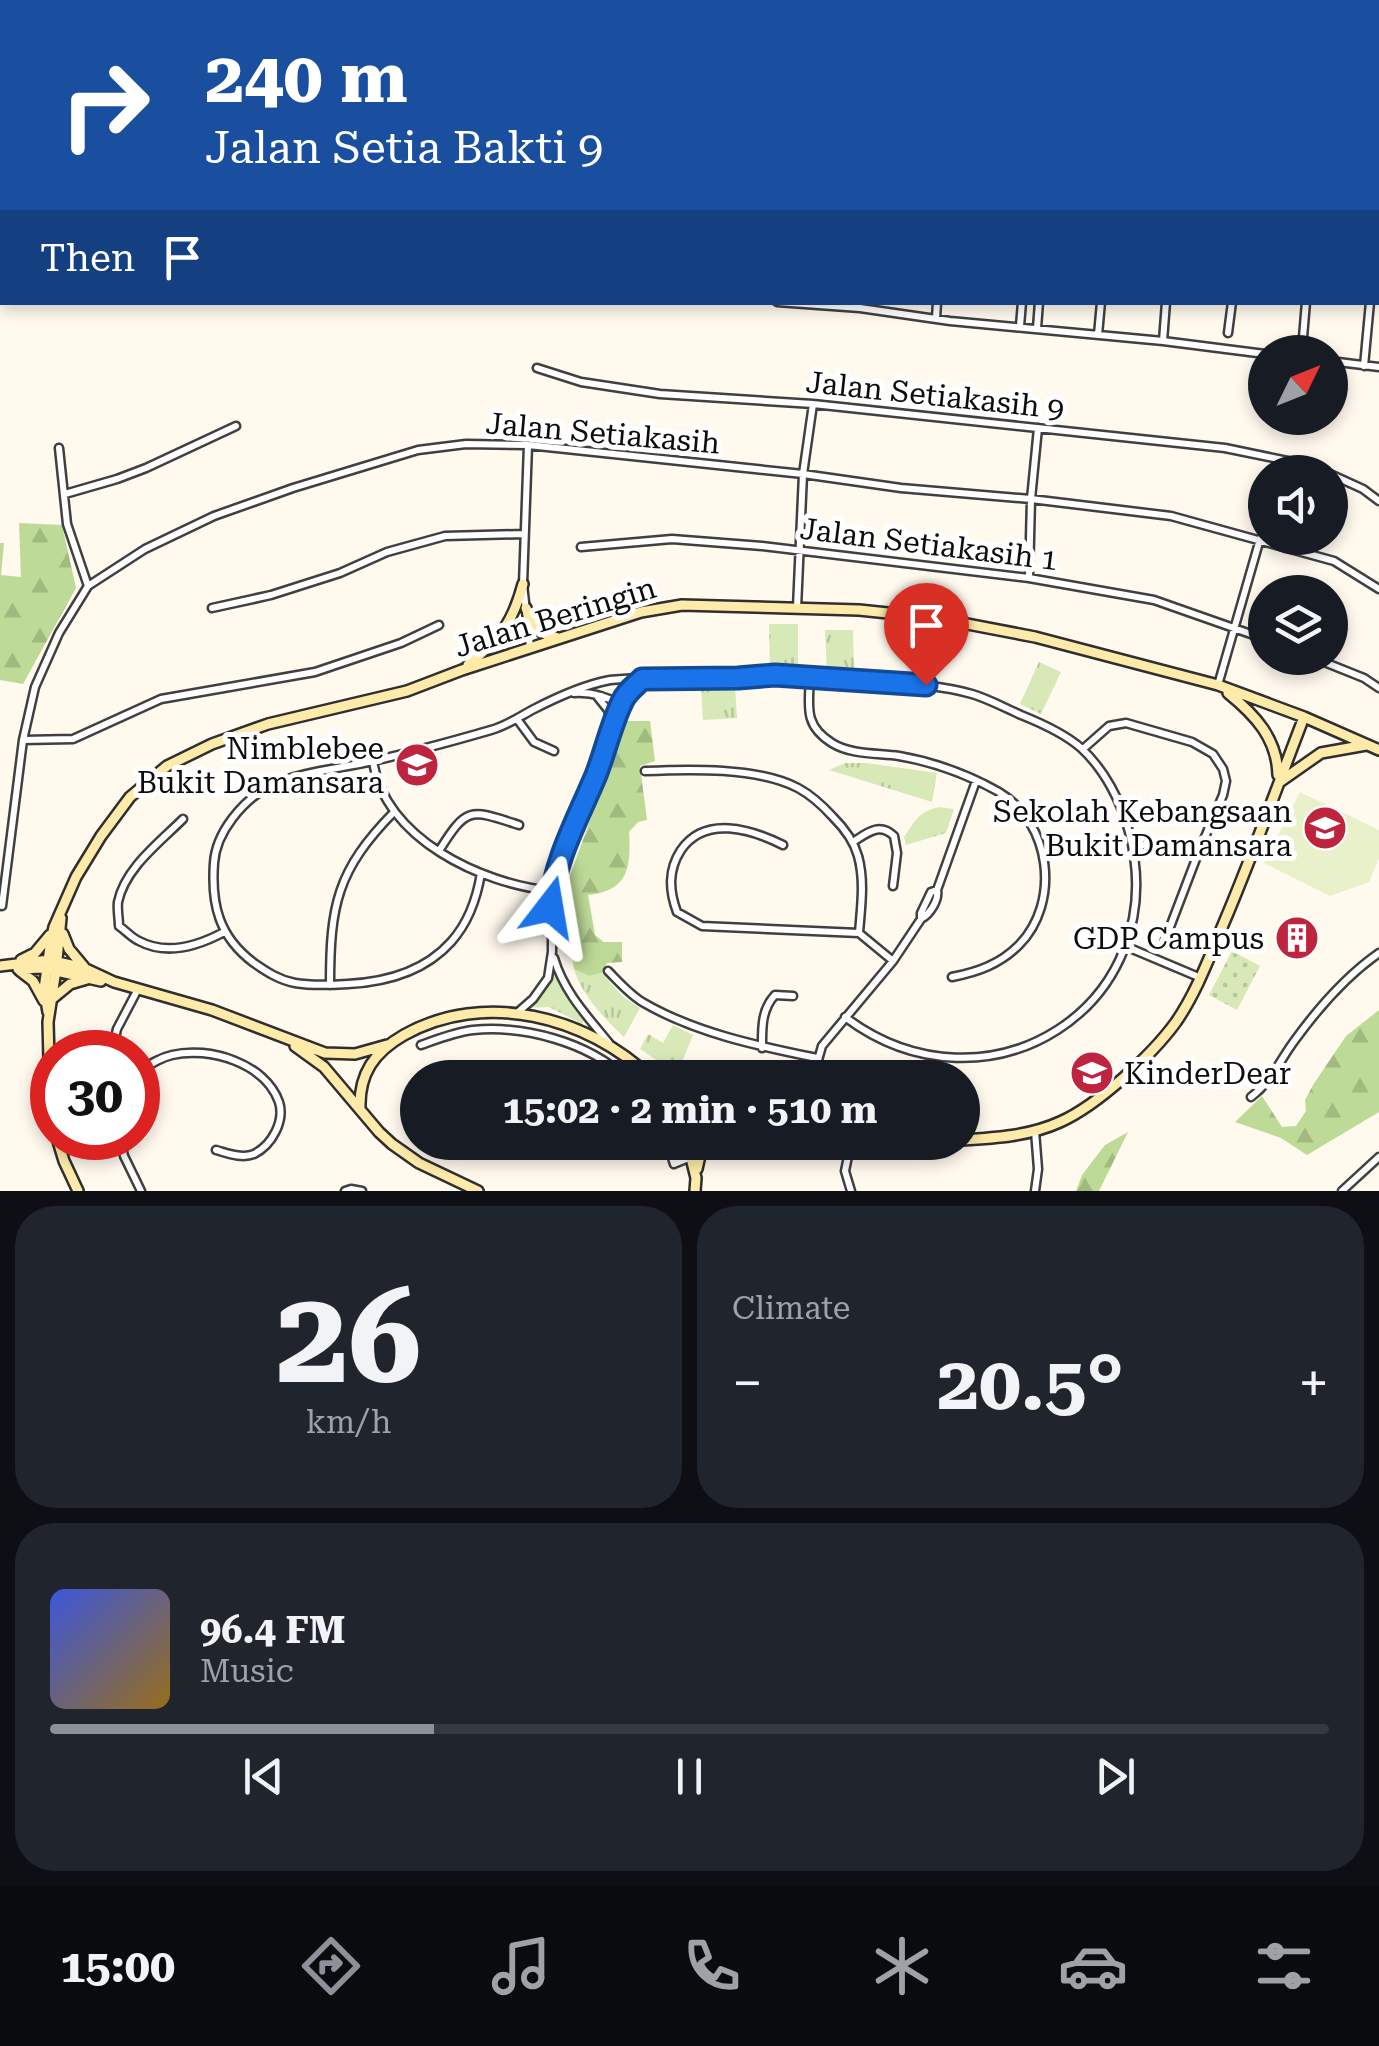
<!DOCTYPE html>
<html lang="en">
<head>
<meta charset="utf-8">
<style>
	body { margin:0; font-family:"Roboto Serif",serif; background:#20242c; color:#f1f3f6; height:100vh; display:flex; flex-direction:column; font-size:38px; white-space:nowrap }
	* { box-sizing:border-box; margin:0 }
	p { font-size:32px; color:#9ea1a6 }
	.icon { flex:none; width:55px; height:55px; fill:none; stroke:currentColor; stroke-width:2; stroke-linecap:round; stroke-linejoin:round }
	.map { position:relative; height:1191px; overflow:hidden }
	.side { display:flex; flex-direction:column; gap:15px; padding:15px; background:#0d0f14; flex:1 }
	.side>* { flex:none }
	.hud { position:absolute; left:0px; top:0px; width:1380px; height:305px; box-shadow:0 5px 15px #0003; background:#1a4fa0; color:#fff; overflow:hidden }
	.needle { width:65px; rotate:47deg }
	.controls { position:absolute; left:1248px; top:335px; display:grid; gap:20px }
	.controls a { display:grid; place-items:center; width:100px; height:100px; border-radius:50%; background:#171b24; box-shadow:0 5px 15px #0003; font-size:50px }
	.speed { position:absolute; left:30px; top:1030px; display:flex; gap:20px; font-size:50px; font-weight:700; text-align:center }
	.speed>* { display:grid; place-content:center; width:130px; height:130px; border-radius:50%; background:#171b24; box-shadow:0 5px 15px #0003; line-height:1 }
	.speed .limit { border:15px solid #d22; background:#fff; color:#111 }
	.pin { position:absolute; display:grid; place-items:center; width:85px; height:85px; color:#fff; margin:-102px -42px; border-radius:50% 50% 50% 0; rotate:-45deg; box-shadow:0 0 10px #0007 }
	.pin .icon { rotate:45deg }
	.me { position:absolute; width:110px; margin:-55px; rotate:14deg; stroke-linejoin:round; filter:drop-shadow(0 0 8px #0008) }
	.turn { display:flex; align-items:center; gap:35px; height:210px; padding:0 40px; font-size:45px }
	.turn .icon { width:130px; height:130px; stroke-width:2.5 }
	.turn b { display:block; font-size:70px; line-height:85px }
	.then { display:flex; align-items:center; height:95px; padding:0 40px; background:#0003; gap:20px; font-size:38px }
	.big { font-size:75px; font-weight:700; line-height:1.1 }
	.side .widget { flex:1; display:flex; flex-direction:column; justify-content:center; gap:15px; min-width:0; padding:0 35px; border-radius:40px; background:#20242c }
	.side .dial { align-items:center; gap:0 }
	.dial b { font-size:130px; line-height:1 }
	.song { display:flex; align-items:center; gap:30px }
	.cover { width:120px; height:120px; border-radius:15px; background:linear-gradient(135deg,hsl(230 70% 55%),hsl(40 70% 35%)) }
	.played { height:10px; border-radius:5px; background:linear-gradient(90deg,#8c9099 30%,#363941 30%) }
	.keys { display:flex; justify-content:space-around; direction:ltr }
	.heat { display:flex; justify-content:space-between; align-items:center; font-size:55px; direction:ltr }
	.side .tiles { flex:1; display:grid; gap:15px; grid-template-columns:1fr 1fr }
	.widget:last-child { grid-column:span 2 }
	.trip { position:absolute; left:400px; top:1060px; width:580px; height:100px; border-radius:50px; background:#171b24; box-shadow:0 5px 15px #0003; font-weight:700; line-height:100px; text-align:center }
	.dock { display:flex; height:160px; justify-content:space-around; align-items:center; background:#090b0e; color:#9ea1a6 }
	.dock .icon { width:70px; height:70px }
	.dock .on { color:#8c9099 }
	.dock b { font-size:45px; color:#f1f3f6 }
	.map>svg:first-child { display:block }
	.grass { fill:url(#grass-tufts) }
	.forest { fill:url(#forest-firs) }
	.park { fill:url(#park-dots) }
	.pitch { fill:#e8f1c9 }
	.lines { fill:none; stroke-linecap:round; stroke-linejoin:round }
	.street-casing { stroke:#404040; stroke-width:11 }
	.secondary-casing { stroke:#2f2f2f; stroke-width:14 }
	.highway-casing { stroke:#1e1e1e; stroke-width:16 }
	.street { stroke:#fff; stroke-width:6 }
	.secondary { stroke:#ffeba9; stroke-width:9 }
	.highway { stroke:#f58b55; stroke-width:11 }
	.route-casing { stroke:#114b97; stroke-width:25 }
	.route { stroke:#1a73e8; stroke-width:18 }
	.labels { text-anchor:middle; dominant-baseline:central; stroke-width:10; stroke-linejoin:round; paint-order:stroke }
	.street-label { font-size:30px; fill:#0d0d0d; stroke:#fff }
	.poi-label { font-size:30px; fill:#0d0d0d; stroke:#fff; text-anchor:end }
</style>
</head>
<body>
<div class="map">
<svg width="1379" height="1191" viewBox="0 0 1379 1191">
	<defs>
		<pattern id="grass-tufts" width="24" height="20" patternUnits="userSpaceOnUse" patternTransform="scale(2.5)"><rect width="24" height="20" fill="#d7e9b7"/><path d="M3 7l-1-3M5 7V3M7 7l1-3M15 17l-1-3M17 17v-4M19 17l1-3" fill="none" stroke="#b7c79c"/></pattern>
		<pattern id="forest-firs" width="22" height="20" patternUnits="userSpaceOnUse" patternTransform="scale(2.5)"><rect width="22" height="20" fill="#bdda96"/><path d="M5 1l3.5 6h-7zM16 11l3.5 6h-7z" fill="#a1ba80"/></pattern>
		<pattern id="park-dots" width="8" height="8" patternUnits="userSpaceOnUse" patternTransform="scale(2.5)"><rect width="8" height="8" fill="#d7e9b7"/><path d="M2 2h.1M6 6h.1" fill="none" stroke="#b7c79c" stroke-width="1.8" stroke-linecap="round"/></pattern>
	</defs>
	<rect width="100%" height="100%" fill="#fff9ee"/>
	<!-- grass -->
	<path class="grass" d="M769,624H798V669H770Z
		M825,630H853L854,672L827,673Z
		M1039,662L1061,672L1041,714L1020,704Z
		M735,686L737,718L703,720L701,688Z
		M845,763H866L937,773L932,802L829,770Z
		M940,807L954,809L946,833L906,845L904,837C915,821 919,811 940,807Z
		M553,961C559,983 570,1002 586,1018L582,1024L549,1007L525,1008L534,1000Z
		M574,969L589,976L602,973L622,996L640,1008L624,1037C604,1018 582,996 574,969Z
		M673,1025L693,1035L677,1074L640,1049L648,1034L663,1043Z"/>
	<!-- forest -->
	<path class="forest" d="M19,523L62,525L76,588L23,684L0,680V543H4L1,575L21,577Z
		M626,721H650L655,761L640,766L647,820L638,822L629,832C631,867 629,891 588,895L595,935L604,942H622V962L607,963L602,973L589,976L574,969L568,928L567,884Z
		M1379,1010V1112L1307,1155L1281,1138L1235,1122L1262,1096L1282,1127L1296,1126L1306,1111L1305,1100L1313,1085L1346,1036Z
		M1128,1132L1099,1191H1076L1082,1175L1105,1145Z"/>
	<!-- park -->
	<path class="park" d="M1232,951L1260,966L1237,1010L1209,995Z"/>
	<!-- pitch -->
	<path class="pitch" d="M1300,792L1379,830V858L1369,882L1330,896L1264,863Z"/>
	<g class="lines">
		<defs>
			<path id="street" d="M759,2L760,0
				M842,2L843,0
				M972,2V0
				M1196,2V0
				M1378,150H1379
				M1378,226H1379
				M777,302L860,308L950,321L1163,341L1265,354
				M936,319L937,302
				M1020,326L1022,302
				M1037,328L1039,302
				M1228,333L1232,302
				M1098,335L1101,302
				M1163,341L1166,302
				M1302,349L1306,302
				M1330,361L1379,367
				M1364,366L1370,302
				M537,368L581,382L660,394L813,404L1225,448L1312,466L1327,472
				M528,445L523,584L530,647
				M59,448L67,524L88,586
				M1330,474L1363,489L1379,501
				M65,494L117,479L146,468L236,426
				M581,547L672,539L762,546L1029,578L1154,600L1265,639
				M1029,578L1031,499L1038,428
				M212,608L271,595L340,573L387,552L445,536L523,534
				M797,608L803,474L813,404
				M1314,658L1364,678L1379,688
				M810,676C809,706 803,725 832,743C851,755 878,753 899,756C933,762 969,775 999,792C1051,823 1061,902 1019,945C1000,964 978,972 952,977
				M1218,685L1260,539
				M574,693C591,692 606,696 621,705
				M596,695L608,710L613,727
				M517,719L534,742L554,751
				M23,740L73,739L161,699L315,672L401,643L439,625
				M1083,749L1109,726L1126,723L1192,742L1213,754L1223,769L1226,781L1223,795L1199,851L1165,940
				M373,761C384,838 481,884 552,891
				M645,771C689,769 758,767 798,788C811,795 823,806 833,817C844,828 854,841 858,856C865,881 861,907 859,933
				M183,819C160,842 125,868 118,902C117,910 119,918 119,926C126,931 132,938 139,941C167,956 198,946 224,932
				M853,842C867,833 879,822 894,836L897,853L893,886
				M783,845C751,829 705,815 681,850C668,870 669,890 677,912L702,926L859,933L893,961
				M1133,847L1162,841L1199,851
				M439,851C467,806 470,809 519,825
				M481,873C477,898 468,923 451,942C424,972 387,982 348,984C331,985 312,986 295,983C279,980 267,972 254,963C219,937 211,905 214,863C216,832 243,800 270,786C303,771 339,769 373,761C413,752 453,741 491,730C506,726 519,717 532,710C557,697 583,685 610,680C643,676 676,679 709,678C731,678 754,675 777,675C804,675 832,678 860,680C897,683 936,684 972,694C989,699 1005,708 1021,715C1041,723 1064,733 1081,748C1104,769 1121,801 1129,832C1175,1006 987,1124 845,1017
				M2,906L23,740L35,687L59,633L88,586L145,549L214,516L293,488L418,450L466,444L528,445L803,474L901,488L1031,499L1171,516L1334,561L1379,589
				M921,919V913L931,892L937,890
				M1125,946L1201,978
				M554,958C564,992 587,1016 609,1043
				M608,971C619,982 630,995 644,1003C696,1033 758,1046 817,1058
				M330,985C330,905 337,870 394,812
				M517,1013L533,999L548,978L552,952V891L574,824L597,773L621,705L630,691L642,679
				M421,1045C438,1039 455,1032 473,1030C524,1025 588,1042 626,1078
				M762,1048C762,1029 761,1010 775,995L793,996
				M112,1052L117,1029L138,989
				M138,1072C149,1065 159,1058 172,1055C209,1046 265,1063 279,1102C285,1121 272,1145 254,1154C242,1159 227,1153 216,1150
				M813,1078L822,1046L893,961L921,919C930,914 939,900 937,890L976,781
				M1251,1097C1272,1081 1280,1060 1295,1040C1319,1007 1346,976 1379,953
				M1035,1131L1038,1169L1035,1191
				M120,1138L124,1156L141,1191
				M667,1142L674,1164L691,1157
				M851,1142L845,1171L851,1191
				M345,1191L351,1189L362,1191
				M1342,1191L1379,1157"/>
			<path id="secondary" d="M1188,2L1189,0
				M1378,200H1379
				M526,608C533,626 538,634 558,638
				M468,665C500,638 512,625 523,584
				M1228,693C1255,715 1277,738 1278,775
				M1281,781L1321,753L1366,745
				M63,934L69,949L84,967
				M21,960L35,953L50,935
				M0,966L49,960L84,968L114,982L212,1010L325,1053L355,1054L387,1045
				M18,969L43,968L101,981
				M20,971L33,981L44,1001
				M53,998L70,984L87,979
				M48,1012L44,989L51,940L54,927L76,877L101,836L130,797L167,766L212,744L268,724L407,691L462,670L641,612L682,605L859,610L936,618L1035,637L1218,685L1304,717L1379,750
				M295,1046L324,1067L379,1132L392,1144L419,1163L478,1191
				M360,1108C359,1074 374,1052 404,1035C484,990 587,1016 651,1078
				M52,1113L50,1097L48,1022L56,970L61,918
				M57,1138L64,1161L78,1191
				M962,1140C996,1138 1029,1136 1060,1122C1098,1105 1152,1055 1176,1022C1196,993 1209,958 1223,925C1252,857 1277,787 1304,717
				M687,1142L696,1178L695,1191
				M697,1169L703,1142"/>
			<path id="highway" d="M1378,68H1379
				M1378,77H1379
				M1378,88H1379
				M1378,99H1379
				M0,196L2,195
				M0,218L2,217"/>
		</defs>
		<!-- street casing -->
		<use href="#street" class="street-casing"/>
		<!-- secondary casing -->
		<use href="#secondary" class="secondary-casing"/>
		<!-- highway casing -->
		<use href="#highway" class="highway-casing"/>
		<!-- street -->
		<use href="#street" class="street"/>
		<!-- secondary -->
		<use href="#secondary" class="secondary"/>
		<!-- highway -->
		<use href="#highway" class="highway"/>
	</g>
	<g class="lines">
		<defs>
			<path id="route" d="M550,907C554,861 578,818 596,775C605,752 611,725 622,702C626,692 635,686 642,679L738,678L775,675L926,685"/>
		</defs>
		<!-- route casing -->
		<use href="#route" class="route-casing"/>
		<!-- route -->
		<use href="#route" class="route"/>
	</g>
	<!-- icons -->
	<defs>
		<symbol id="school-disc" viewBox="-11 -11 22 22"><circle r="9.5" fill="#be243e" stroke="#fff"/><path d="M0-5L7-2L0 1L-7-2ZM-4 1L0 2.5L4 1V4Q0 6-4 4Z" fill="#fff"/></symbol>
		<symbol id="building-disc" viewBox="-11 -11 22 22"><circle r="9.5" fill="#be243e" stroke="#fff"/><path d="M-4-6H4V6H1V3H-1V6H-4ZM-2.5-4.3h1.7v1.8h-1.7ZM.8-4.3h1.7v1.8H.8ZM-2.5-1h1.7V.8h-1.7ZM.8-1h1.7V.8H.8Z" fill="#fff"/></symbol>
	</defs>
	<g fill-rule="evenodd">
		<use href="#school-disc" x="392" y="740" width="50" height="50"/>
		<use href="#school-disc" x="1300" y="803" width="50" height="50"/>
		<use href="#building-disc" x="1272" y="913" width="50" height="50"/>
		<use href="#school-disc" x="1067" y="1048" width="50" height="50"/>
	</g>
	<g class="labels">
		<!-- street labels -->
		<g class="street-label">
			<text transform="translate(935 395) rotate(6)">Jalan Setiakasih 9</text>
			<text transform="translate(603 433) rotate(5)">Jalan Setiakasih</text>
			<text transform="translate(929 544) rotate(7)">Jalan Setiakasih 1</text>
			<text transform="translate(555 617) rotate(-17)">Jalan Beringin</text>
		</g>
		<!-- poi labels -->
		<g class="poi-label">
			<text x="384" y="748">Nimblebee<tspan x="384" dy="34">Bukit Damansara</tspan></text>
			<text x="1292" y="811">Sekolah Kebangsaan<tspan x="1292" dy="34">Bukit Damansara</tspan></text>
			<text x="1264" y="938">GDP Campus</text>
			<text x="1124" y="1073" text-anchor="start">KinderDear</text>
		</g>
	</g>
</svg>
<div class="controls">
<a><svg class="needle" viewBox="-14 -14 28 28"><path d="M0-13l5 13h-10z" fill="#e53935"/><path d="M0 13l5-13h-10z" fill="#9ea1a6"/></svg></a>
<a><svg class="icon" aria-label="sound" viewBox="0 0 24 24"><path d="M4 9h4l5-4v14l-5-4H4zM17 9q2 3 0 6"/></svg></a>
<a><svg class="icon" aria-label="layers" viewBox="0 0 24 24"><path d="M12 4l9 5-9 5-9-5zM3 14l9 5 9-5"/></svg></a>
</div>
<div class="speed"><div class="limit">30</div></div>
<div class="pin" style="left:926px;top:685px;background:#d93025"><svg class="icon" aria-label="arrive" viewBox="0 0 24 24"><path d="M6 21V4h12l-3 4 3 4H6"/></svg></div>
<svg class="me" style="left:550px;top:907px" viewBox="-20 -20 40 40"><path d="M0-17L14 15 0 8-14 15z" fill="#1a73e8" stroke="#fff" stroke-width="4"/></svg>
<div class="trip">15:02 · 2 min · 510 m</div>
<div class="hud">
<div class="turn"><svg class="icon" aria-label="right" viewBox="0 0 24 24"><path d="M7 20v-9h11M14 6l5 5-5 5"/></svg><div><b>240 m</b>Jalan Setia Bakti 9</div></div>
<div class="then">Then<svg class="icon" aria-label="arrive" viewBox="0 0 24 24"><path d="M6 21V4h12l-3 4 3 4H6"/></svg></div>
</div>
</div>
<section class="side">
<div class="tiles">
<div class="widget dial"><b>26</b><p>km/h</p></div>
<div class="widget"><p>Climate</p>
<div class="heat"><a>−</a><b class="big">20.5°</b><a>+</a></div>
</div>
<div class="widget">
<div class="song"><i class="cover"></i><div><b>96.4 FM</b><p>Music</p></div></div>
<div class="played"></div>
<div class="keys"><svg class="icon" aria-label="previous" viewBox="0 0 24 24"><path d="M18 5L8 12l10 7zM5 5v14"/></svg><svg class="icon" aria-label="pause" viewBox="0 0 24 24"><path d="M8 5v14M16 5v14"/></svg><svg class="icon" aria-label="next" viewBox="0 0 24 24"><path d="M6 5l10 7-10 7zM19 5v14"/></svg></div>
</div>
</div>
</section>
<nav class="dock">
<b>15:00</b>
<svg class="icon on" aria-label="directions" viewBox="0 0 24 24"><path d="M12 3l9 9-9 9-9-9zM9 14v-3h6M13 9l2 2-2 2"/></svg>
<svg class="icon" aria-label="music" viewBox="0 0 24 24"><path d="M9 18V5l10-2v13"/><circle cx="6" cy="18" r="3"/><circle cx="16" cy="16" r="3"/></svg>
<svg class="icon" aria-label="phone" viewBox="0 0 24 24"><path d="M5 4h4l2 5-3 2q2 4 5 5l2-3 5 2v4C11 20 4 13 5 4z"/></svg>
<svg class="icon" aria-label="climate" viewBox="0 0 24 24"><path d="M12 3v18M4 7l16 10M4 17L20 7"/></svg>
<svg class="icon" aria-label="car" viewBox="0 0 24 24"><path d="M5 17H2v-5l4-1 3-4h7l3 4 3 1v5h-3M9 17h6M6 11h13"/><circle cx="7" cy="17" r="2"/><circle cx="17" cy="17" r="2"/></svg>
<svg class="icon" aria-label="filters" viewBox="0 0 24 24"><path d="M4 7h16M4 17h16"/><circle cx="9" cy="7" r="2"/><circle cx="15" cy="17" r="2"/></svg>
</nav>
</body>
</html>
